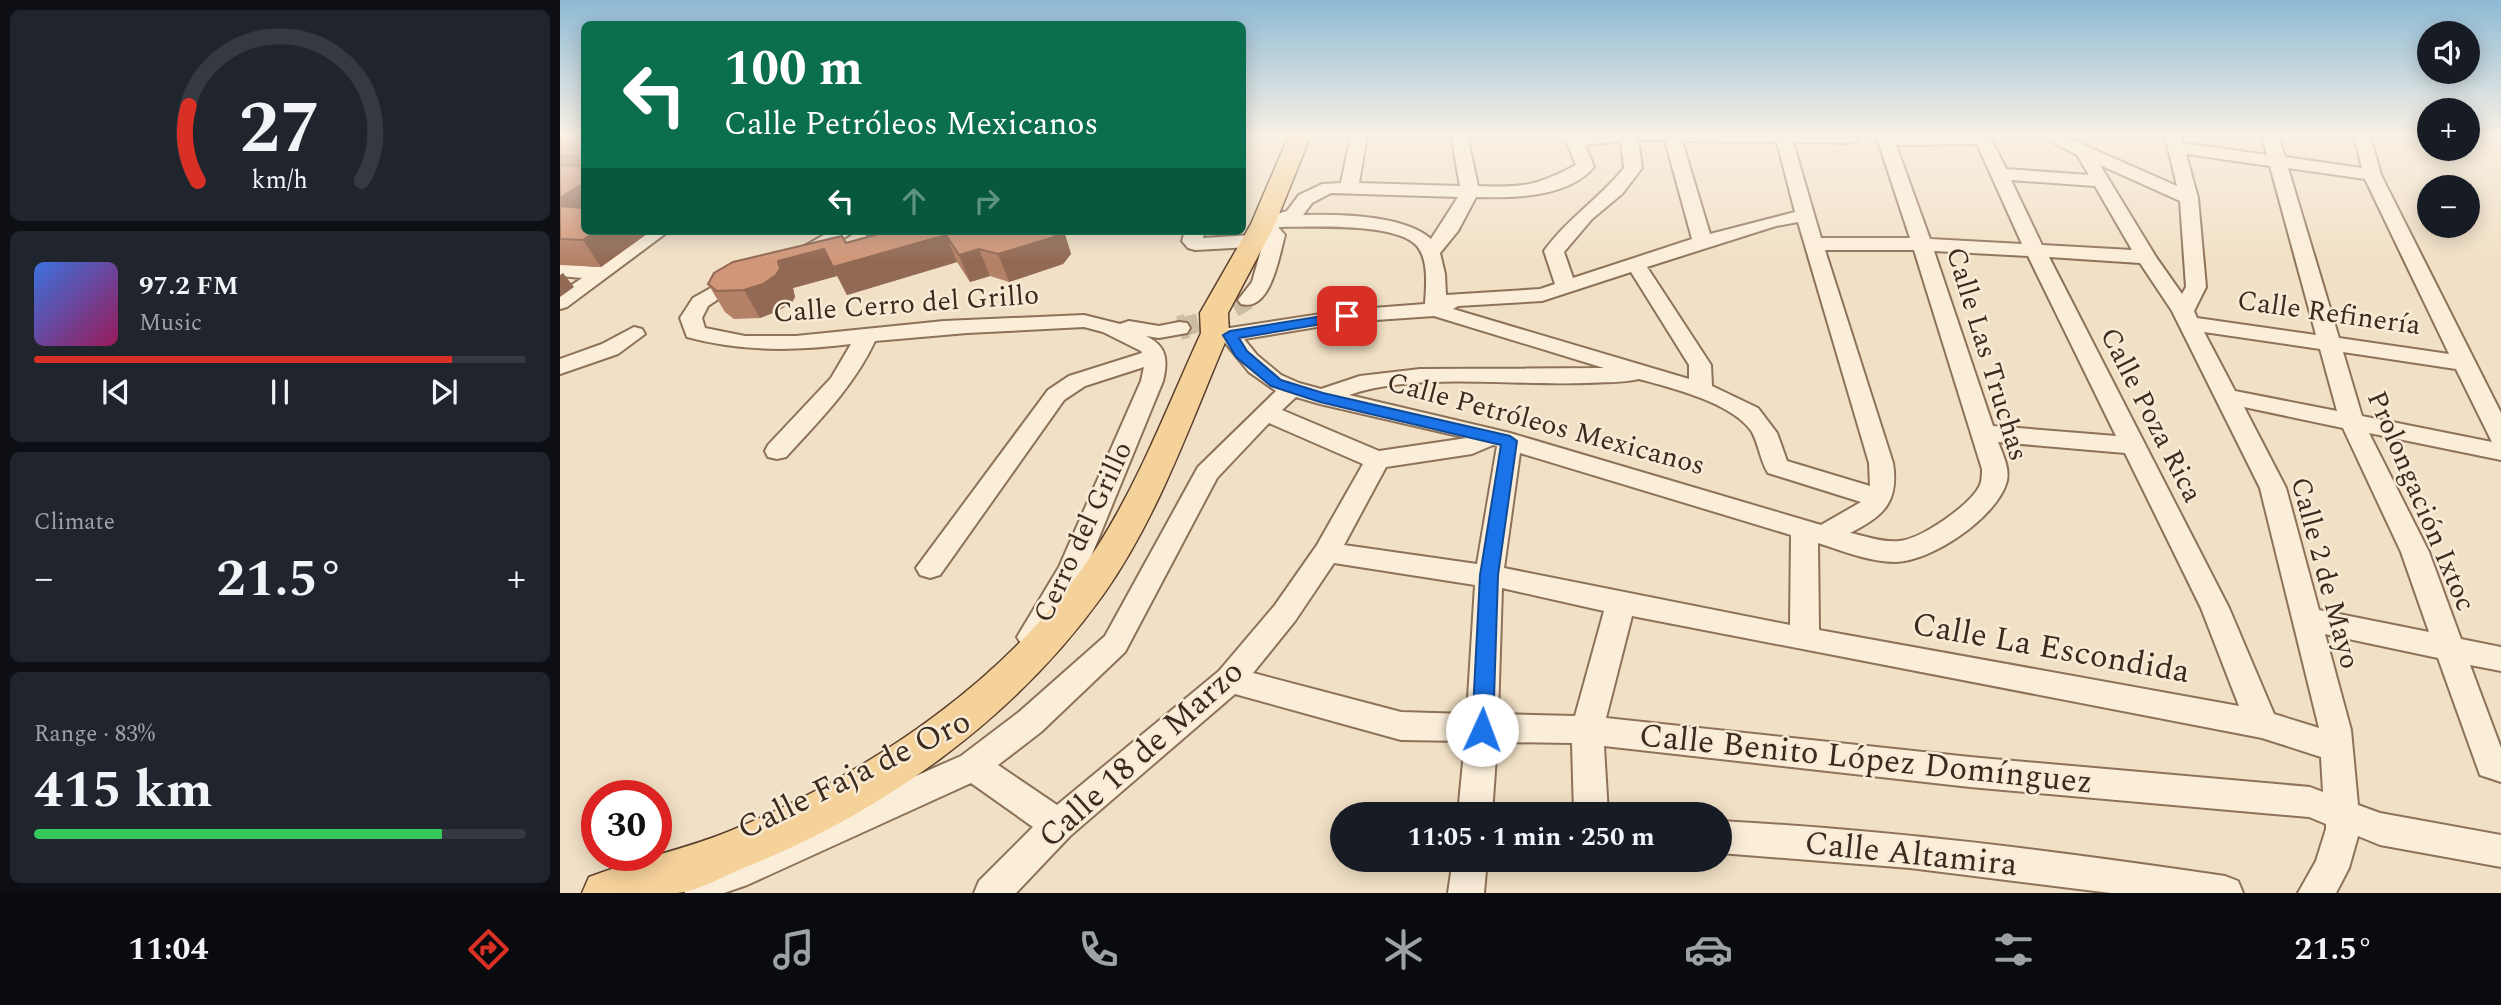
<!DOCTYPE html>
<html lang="en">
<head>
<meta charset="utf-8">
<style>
	body { margin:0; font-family:Spectral,serif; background:#20242c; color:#f1f3f6; height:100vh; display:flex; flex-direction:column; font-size:26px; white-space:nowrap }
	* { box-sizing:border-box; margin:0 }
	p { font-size:23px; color:#9ea1a6 }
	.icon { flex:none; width:38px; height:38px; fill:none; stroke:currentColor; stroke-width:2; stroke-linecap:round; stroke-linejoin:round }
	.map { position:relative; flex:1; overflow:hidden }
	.sheet { display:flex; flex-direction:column; gap:10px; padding:10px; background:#0d0f14; width:560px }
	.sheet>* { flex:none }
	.top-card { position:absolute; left:21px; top:21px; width:665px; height:214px; border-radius:10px; box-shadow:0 4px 18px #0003; background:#0b6e4f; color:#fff; overflow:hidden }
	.controls { position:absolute; left:1857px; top:21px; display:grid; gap:14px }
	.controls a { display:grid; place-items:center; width:63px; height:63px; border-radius:50%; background:#171b24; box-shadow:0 4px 18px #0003; font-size:35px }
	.speed { position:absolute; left:21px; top:780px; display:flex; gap:14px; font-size:35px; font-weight:700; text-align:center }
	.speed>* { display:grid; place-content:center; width:91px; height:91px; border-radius:50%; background:#171b24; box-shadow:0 4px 18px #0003; line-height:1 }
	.speed .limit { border:10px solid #d22; background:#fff; color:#111 }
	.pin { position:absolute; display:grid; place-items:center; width:60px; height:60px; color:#fff; margin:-30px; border-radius:14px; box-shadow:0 4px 10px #0006 }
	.me { position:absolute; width:77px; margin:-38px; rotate:2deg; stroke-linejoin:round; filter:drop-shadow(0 0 5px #0008) }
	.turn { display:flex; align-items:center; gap:24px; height:147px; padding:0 28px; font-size:32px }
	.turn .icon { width:91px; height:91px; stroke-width:2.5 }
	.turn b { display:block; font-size:49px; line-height:60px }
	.lanes { display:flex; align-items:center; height:66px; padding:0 28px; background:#0003; justify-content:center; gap:35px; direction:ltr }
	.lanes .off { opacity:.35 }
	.big { font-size:52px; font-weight:700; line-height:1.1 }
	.sheet .tile { flex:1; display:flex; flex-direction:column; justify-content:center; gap:10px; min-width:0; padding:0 24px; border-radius:10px; background:#20242c }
	.sheet .dial { align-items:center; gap:0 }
	.dial svg { height:182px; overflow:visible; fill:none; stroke:#363941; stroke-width:7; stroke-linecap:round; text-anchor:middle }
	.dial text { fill:#f1f3f6; stroke:none }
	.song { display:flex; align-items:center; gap:21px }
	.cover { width:84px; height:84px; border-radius:10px; background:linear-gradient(135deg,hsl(220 70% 55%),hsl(330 70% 35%)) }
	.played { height:7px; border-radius:4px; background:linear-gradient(90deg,#d93025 85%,#363941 85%) }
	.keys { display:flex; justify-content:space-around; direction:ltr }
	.heat { display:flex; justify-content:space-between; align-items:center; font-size:38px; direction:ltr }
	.charge { height:10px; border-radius:5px; background:linear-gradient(90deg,#34c759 83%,#363941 0) }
	.trip { position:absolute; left:770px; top:802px; width:402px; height:70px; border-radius:35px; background:#171b24; box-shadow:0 4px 18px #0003; font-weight:700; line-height:70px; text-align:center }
	.tab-bar { display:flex; height:112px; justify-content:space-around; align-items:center; background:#090b0e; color:#9ea1a6 }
	.tab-bar .icon { width:49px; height:49px }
	.tab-bar .selected { color:#d93025 }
	.tab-bar b { font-size:32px; color:#f1f3f6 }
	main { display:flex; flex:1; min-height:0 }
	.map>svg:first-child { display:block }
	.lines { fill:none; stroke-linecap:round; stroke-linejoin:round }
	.minor-tunnel-far1 { stroke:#cdbca4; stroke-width:19; stroke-dasharray:19 10; stroke-linecap:butt }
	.minor-tunnel { stroke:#cdbca4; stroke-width:24; stroke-dasharray:24 12; stroke-linecap:butt }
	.minor-casing { stroke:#8d7159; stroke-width:4 }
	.major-casing { stroke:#5b3f2e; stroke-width:3 }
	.minor { fill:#fbeed9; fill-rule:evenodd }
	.major { fill:#f6d29b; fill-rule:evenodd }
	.wall { fill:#b48167 }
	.shaded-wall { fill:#926954 }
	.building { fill:#d19678; stroke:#926954; stroke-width:2 }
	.route { fill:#1a73e8; stroke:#114b97; stroke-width:2 }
	.labels { text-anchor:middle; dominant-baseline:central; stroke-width:5; stroke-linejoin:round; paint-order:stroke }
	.street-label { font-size:28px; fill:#3c2a1e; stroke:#f8ebd5 }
	.near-street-label { font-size:33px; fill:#3c2a1e; stroke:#f8ebd5 }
</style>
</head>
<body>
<main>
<section class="sheet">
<div class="tile dial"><svg viewBox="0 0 100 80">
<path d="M14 69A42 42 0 1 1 86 69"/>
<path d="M14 69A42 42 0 0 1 10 36" stroke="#d93025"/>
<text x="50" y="56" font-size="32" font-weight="700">27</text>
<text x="50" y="72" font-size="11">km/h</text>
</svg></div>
<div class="tile">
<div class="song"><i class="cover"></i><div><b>97.2 FM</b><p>Music</p></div></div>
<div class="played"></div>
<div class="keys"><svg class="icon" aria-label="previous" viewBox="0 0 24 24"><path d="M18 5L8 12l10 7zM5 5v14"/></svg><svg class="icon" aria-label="pause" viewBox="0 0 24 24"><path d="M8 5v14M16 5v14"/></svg><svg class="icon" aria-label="next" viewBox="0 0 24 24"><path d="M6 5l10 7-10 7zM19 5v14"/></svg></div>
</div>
<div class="tile"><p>Climate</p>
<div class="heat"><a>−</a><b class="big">21.5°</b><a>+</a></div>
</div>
<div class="tile"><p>Range · 83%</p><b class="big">415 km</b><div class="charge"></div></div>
</section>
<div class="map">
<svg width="1941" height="893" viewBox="0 0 1941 893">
	<rect width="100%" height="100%" fill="#f1e0c5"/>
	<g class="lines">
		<!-- minor-tunnel-far1 -->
		<path class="minor-tunnel-far1" d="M620,328L658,317L688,300"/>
		<!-- minor-tunnel -->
		<path class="minor-tunnel" d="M619,328L627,326"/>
		<defs>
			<path id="minor" d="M791,135H807L799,183L900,186L891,135H907L918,186C961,188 977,186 1016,165L1004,135H1295L1297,138L1295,142L1289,143L1233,142L1261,238H1350L1316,135H1429L1446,169L1529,175L1517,155L1479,135H1501L1617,186L1605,135H1621L1623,143L1707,155L1702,135H1718L1725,157L1802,168L1794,135H1810L1821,175L1941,413V460L1809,433L1869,552L1901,639L1941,647V671L1910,665L1941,748V782L1920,775L1878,658L1765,634L1791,730L1798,805L1820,813L1941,835V867L1820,845L1798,836L1789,868L1776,893H1738L1756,861L1766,829V824L1749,817L1410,787L1044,746L1048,814H1014L1012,743L937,742L932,814H898L905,741L841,740L675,694L510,836L456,893H414L419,881L473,827L411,783L187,885L164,893H125L121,885L126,873L181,853L401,756L459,712L545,636L638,467L716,391L689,372L663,340L648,338L645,333L648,328H670L787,310L865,304C866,287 869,260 857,246C836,222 748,227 718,227L725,235C719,256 711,312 681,304L678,300L692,282L705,236L694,224L696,220L727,211L739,195L762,184L781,183ZM1078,140H1105L1132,239L1013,278L1004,252L1032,219L1062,194L1082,168ZM1061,141L1064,168C1040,198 1007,219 984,251L995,284L980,289L886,295L885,274L880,253L898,231L916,197C952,198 1008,198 1034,167L1025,145ZM1122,141L1217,142L1235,212L1150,234ZM1417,144L1462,244L1370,239L1336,145ZM1626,154L1710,166L1756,335L1637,318L1634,311L1646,287L1638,198ZM1540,165L1620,201L1626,287L1622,294L1596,257ZM1728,168L1805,179L1889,354L1779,338ZM1451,180L1535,186L1572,250L1482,245ZM771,193L898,197L871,239C844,215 779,214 743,215L752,203ZM1238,222L1309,463L1310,486L1227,461L1217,433L1198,408L1152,386L1151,365L1087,267L1216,226ZM1265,250H1354L1422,469C1422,474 1422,480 1420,485C1411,505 1360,540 1339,541C1323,543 1306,536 1290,533C1324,516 1339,502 1333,463ZM1374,251L1468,256L1556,436L1433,426ZM1489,257L1580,263L1612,311L1700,488L1759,728L1714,714L1669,608ZM1071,272L1129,365V379L893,309L898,306L982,301ZM874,316L1044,368L860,369L800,376L761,389L739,383L721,375L697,355L684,339L787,322ZM1644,332L1760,349L1777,411L1675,391ZM1783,352L1896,369L1932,442L1802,416ZM1079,379C1112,388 1173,403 1192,432C1199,445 1200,460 1208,473L1301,502L1261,525L950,433L789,395C853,372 955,386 1025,383C1043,382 1062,383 1079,379ZM736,397L760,404L907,438L819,451L722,410ZM1684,407L1783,428L1841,552L1869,632L1759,610L1726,488ZM709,423L803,464L757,545L715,605L659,671L497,805L438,765L481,732L565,652L657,478ZM1438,442L1565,453L1641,608L1679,706L1259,630L1258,543C1282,551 1310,562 1336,562C1372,561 1435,518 1446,484C1451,470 1443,455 1438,442ZM933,445L937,446L917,564L784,545L826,467L912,454ZM960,453L1231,535L1230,625L944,568ZM774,563L915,585L907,714L841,712L693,673L735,621ZM942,588L1044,611L1015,716L938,714ZM1072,616L1702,738L1761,757L1763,792L1750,787L1410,757L1046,718Z
				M87,231H109L7,307L0,309V293L22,278L0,276V264L37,267Z
				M271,231H295L255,256H241L238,252L241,248Z
				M305,231H389C376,245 326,239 308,235Z
				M625,231H645L643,238L691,235L701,241L691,247L635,250L628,248L622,241Z
				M181,271L188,273L191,277L148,306L142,318L145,328L185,336H236L384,321L524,315L560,324L569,321L599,326L619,322L627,323L630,328L627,333L599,338L586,336C607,346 608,360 603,381L526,569L482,645L472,649L462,645L457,637L499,567L581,381L584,367L525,386L504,400L380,575L370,578L360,575L356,568L488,390L509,376L582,353L581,351L543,332L524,327L407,333L315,341C294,386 259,421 226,457L217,459L208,457L205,451L208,445L271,378L291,344C235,351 183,352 127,337L120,318L133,298Z
				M74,327L82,329L85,334L58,354L0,374V359L42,344Z
				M1160,821C1330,830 1497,851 1665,876L1678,881L1683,893H1551L1350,868L1160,853Z
				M893,859H927L924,893H888Z"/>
			<path id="major" d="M729,135H751L715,224L668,313L669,333C631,421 599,516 543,595C455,718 322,814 181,869C162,877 138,891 117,893C86,893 53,893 22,893L29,877C75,859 124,850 170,831C312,772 452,678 537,547C580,480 608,405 641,333L640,313L691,224Z"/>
		</defs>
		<!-- minor casing -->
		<use href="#minor" class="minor-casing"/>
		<!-- major casing -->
		<use href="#major" class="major-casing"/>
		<!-- minor -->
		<use href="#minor" class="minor"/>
		<!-- major -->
		<use href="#major" class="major"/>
	</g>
	<!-- wall -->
	<path class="wall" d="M0,135H24V231H91L41,267L0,265Z
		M329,231L504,232L511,254L503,264L449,282L430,276L410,282L397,262L287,295L277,276L233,288L235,297L232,302L218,311L200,318L174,319L165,312L148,284L286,243Z"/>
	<!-- shaded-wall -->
	<path class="shaded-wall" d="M20,185L24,193V220L0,222V198Z
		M36,231H91L41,267L23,240Z
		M482,231H504L511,254L503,264L449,282L438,254Z
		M386,235L397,262L287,295L273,267Z
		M264,249L277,276L233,288L235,297L232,302L218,311L200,318L184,290L218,261Z
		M419,249L430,276L410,282L399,255Z
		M3,273L14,287L0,297V275Z"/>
	<!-- building -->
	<path class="building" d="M0,135H24V157L0,156Z
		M0,165L24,166V186L20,185L0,198Z
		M0,206L22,208L24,206V231H36L23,240L0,239Z
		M329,231H499L494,237L438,254L419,249L399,255L386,235L273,267L264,249L218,261L220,269L216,275L203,284L184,290L157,291L148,284L154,273L173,262L282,236L286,243Z"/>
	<!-- sky -->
	<linearGradient id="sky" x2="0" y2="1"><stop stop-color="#8ebad5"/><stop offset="0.52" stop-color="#f9f1e5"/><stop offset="1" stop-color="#f9f1e5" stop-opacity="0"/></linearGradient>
	<rect width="1941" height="260" fill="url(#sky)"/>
	<!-- route -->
	<path class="route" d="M787,312L792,313V319L679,338L687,351L721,380L763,393L950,436L957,441L938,575L933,730L930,736L922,739L915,736L912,730L920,575L941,445L760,402L711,386L676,357L663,335L670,331Z"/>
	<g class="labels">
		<!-- street labels -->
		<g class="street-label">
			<text transform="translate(346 304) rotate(-4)">Calle Cerro del Grillo</text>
			<text transform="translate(1769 313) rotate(8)">Calle Refinería</text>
			<text transform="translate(1427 354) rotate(73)">Calle Las Truchas</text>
			<text transform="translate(1591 415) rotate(63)">Calle Poza Rica</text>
			<text transform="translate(986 424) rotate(15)">Calle Petróleos Mexicanos</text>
			<text transform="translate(1861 501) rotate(67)">Prolongación Ixtoc</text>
			<text transform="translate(523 532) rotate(-65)">Cerro del Grillo</text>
			<text transform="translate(1765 573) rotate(75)">Calle 2 de Mayo</text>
		</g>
		<!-- near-street labels -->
		<g class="near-street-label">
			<text transform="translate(1491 648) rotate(10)">Calle La Escondida</text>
			<text transform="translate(581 754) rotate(-42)">Calle 18 de Marzo</text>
			<text transform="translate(1306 759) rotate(6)">Calle Benito López Domínguez</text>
			<text transform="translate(294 775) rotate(-26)">Calle Faja de Oro</text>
			<text transform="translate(1351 854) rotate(6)">Calle Altamira</text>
		</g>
	</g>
</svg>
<div class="controls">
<a><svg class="icon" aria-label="sound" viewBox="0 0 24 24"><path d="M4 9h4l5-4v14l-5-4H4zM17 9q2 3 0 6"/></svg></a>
<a>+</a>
<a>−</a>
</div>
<div class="speed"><div class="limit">30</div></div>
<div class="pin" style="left:787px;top:316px;background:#d93025"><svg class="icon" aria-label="arrive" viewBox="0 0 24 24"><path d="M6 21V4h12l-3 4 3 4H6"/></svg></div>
<svg class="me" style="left:922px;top:730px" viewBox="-20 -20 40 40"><circle r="19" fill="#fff"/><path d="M0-13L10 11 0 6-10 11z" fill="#1a73e8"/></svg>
<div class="trip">11:05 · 1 min · 250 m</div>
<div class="top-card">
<div class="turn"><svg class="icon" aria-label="left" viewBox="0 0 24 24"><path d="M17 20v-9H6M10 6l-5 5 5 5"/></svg><div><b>100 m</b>Calle Petróleos Mexicanos</div></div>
<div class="lanes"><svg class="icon" aria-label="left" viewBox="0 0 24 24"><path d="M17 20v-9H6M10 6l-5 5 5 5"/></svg><svg class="icon off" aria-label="ahead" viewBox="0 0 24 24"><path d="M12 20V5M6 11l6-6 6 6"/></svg><svg class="icon off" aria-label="right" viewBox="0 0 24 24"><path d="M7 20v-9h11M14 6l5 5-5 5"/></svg></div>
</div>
</div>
</main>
<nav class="tab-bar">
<b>11:04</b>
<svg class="icon selected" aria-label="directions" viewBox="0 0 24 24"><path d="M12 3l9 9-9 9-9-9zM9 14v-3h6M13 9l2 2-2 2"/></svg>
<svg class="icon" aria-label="music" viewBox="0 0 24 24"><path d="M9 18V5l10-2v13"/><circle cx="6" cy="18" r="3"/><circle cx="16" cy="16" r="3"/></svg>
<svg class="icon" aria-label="phone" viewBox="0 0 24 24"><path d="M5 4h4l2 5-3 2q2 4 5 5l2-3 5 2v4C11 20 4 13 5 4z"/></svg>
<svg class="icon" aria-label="climate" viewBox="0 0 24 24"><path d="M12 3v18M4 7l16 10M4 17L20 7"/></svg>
<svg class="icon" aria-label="car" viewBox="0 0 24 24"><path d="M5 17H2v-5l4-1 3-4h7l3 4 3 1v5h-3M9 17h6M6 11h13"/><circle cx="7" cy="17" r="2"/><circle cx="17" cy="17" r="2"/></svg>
<svg class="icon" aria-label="filters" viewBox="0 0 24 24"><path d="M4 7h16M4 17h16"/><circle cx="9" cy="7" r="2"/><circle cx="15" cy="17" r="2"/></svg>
<b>21.5°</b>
</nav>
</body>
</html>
